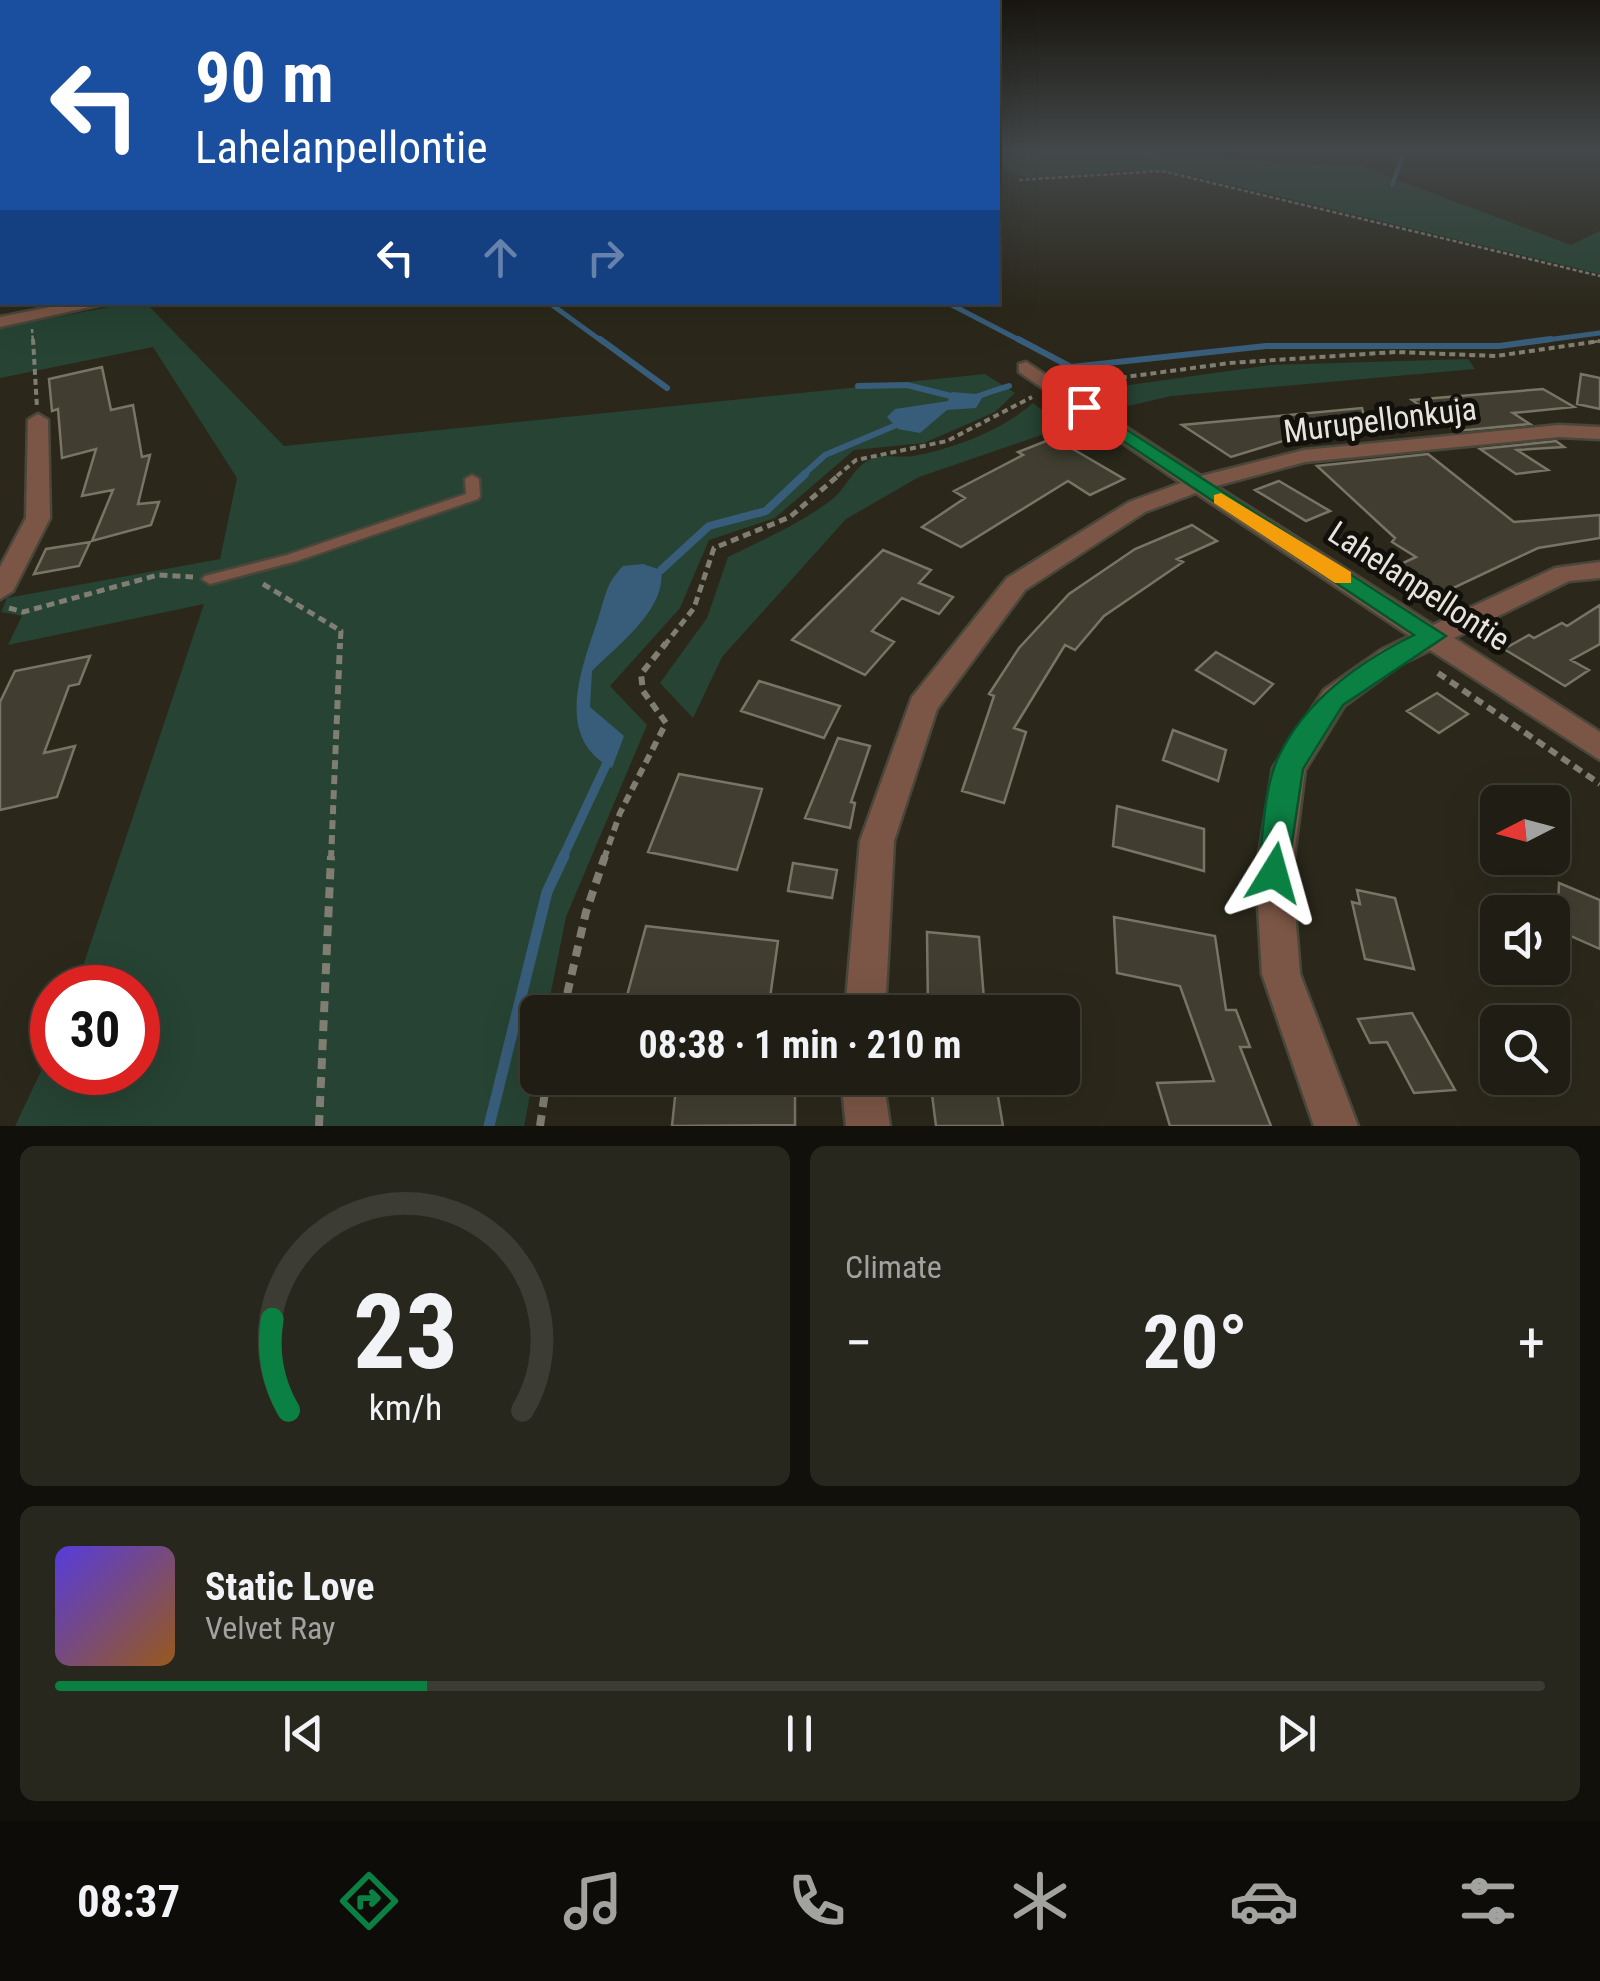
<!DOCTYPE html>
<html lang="en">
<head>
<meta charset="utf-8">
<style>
	body { margin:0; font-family:"Roboto Condensed",sans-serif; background:#28271d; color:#f1f3f6; height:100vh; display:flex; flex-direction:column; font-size:38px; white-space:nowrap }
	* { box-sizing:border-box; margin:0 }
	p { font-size:32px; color:#a2a2a0 }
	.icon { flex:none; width:55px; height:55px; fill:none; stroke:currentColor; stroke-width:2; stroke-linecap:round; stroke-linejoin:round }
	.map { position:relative; height:1126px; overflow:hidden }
	.sheet { display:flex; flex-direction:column; gap:20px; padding:20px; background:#12100b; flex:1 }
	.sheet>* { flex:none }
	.hud { position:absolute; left:0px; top:0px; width:1000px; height:305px; box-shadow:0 10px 40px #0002,0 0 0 2px #3d3c34; background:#1a4fa0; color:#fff; overflow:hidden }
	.needle { width:65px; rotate:264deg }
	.tools { position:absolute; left:1480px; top:785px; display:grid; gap:20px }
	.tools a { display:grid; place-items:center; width:90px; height:90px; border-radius:15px; background:#201e14; box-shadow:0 10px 40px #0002,0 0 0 2px #3d3c34; font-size:50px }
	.speed { position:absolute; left:30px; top:965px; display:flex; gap:20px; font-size:50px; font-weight:700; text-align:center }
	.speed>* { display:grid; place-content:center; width:130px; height:130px; border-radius:50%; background:#201e14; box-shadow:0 10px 40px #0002,0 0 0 2px #3d3c34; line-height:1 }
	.speed .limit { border:15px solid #d22; background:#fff; color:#111 }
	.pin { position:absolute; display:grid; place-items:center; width:85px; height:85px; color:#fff; margin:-42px; border-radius:20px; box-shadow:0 5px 15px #0006 }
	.me { position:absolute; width:110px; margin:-55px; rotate:8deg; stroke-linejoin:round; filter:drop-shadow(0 0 8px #0008) }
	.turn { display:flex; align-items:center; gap:35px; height:210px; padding:0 30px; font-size:45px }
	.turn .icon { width:130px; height:130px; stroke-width:2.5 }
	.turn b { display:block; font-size:70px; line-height:85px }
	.lanes { display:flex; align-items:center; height:95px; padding:0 30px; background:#0003; justify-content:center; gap:50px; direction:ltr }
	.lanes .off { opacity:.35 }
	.big { font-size:75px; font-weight:700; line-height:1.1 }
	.sheet .card { flex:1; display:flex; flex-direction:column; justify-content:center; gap:15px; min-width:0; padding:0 35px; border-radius:15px; background:#28271d }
	.sheet .dial { align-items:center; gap:0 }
	.dial svg { height:260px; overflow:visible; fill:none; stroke:#3d3c34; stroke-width:7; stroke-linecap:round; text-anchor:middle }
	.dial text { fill:#f1f3f6; stroke:none }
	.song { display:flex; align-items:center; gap:30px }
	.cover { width:120px; height:120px; border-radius:15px; background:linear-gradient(135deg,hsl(250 70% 55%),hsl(30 70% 35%)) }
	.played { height:10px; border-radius:5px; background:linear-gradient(90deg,#0b8043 25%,#3d3c34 25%) }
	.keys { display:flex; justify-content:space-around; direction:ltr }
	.heat { display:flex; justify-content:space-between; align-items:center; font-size:55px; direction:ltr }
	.sheet .tiles { flex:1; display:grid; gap:20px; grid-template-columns:1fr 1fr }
	.card:last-child { grid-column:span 2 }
	.trip { position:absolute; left:520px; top:995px; width:560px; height:100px; border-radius:15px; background:#201e14; box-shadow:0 10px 40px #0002,0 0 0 2px #3d3c34; font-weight:700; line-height:100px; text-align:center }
	.menu { display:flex; height:160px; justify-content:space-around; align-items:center; background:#0d0c08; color:#a2a2a0 }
	.menu .icon { width:70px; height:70px }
	.menu .selected { color:#0b8043 }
	.menu b { font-size:45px; color:#f1f3f6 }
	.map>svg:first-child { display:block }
	.green { fill:#264333 }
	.water { fill:#385d7a }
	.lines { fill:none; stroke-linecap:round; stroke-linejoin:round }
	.stream-far5 { stroke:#385d7a; stroke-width:4 }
	.stream-far4 { stroke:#385d7a; stroke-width:5 }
	.stream-far3 { stroke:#385d7a; stroke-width:6 }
	.stream-far2 { stroke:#385d7a; stroke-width:8 }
	.stream-far1 { stroke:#385d7a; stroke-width:9 }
	.stream { stroke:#385d7a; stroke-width:11 }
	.building { fill:#413e31; stroke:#787565; stroke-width:2.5 }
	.service-casing { stroke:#49463a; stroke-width:5 }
	.minor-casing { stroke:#49463a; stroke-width:5 }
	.path-far4 { stroke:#807d72; stroke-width:2.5; stroke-dasharray:4 2.5; stroke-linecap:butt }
	.path-far3 { stroke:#807d72; stroke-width:4; stroke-dasharray:6 4; stroke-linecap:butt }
	.path-far2 { stroke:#807d72; stroke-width:5; stroke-dasharray:8 5; stroke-linecap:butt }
	.path-far1 { stroke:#807d72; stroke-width:6; stroke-dasharray:9 6; stroke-linecap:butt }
	.path { stroke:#807d72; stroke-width:8; stroke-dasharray:11 8; stroke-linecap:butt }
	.service { fill:#7b5646; fill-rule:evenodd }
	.minor { fill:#7b5646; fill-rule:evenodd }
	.route { fill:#0b8043; stroke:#07532c; stroke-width:2.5 }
	.slow { fill:#f59e0b }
	.labels { text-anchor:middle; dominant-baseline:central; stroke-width:10; stroke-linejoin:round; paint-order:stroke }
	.street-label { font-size:32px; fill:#e6e4db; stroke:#12100b }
</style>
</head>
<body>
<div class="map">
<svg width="1600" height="1126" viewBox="0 0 1600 1126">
	<rect width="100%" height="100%" fill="#2b281b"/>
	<!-- green -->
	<path class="green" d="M998,149H1150L1149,154L1363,167L1571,245L1600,231V274L1195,176L1130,170L1029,178L998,166Z
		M130,303H146L284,446L985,374L1015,393L995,412L924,443L854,450L775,518L709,540L680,608L610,686L647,725L566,917L547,1012H538L537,1060L524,1126H15L52,1048V1072H138V988L76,987L204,604L8,645L22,616L1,612L7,598L220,559L237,478L153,347L0,378V328Z
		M1468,359L1475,369L1171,396L1116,409L1087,391L1271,365Z
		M1033,403L1065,427L919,477L846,519L722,657L693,718L660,683L707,618L728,557C763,540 799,524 830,501C847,489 853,465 874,458C886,454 901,458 913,456C955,448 1001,431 1033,403Z"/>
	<!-- water -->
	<path class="water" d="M990,389L995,393L982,398L976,408L947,410L920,433L898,429L887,417L895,409L948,401L952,392L976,394Z
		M643,564L661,570C667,609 618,645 592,671L590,707L624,736L612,768C554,738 581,670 597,622C605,599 605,584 623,566Z"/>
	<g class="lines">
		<!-- stream-far5 -->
		<path class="stream-far5" d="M1392,185L1405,149"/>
		<!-- stream-far4 -->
		<path class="stream-far4" d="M548,302L603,342
			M946,302L1023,342
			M1531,342L1600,333"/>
		<!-- stream-far3 -->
		<path class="stream-far3" d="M600,339L667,388
			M1018,339L1071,367L1266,346H1499L1551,339
			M858,386L907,385L951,396
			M993,391L1009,386
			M802,476L825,455L894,426"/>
		<!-- stream-far2 -->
		<path class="stream-far2" d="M661,570L709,526L766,511L805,474"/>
		<!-- stream-far1 -->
		<path class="stream-far1" d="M562,859L606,765"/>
		<!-- stream -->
		<path class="stream" d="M489,1126L547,892L564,856"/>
	</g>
	<!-- building -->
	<path class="building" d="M102,367L111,410L133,405L142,457L150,455L138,504L159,502L151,525L92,541L113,490L82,496L96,449L62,458L58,409L52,411L49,379Z
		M1581,374L1600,378V409L1577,404Z
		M1543,389L1574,407L1513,413L1530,424L1456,431L1412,400Z
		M1362,408L1364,416L1231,457L1182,425Z
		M1054,438L1124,479L1090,495L1068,481L961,547L922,527L965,498L954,491L1023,455L1018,452Z
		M1556,441L1564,447L1517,450L1548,470L1516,474L1480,449Z
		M1428,454L1514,522L1600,515V538L1538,548L1430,599L1386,571L1416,557L1392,542L1395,538L1317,466Z
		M1279,481L1330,511L1306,521L1255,490Z
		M1192,525L1217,541L1177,559L1183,562L1104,616L1075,650L1065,645L1014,728L1026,732L1004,803L962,791L994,696L989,694L1019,648L1069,594L1135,549Z
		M90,542L79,566L34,574L46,549Z
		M883,550L931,570L919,583L953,597L939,614L902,598L872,631L894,642L865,675L792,640Z
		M1600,605V644L1571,660L1589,670L1565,686L1504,649L1529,635L1534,638L1562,623L1567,626Z
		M1216,652L1273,684L1254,704L1196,670Z
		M90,656L79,684L69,686L44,753L75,746L57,797L0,810V702L15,671Z
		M759,681L840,706L824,738L741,711Z
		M1437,693L1468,714L1439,733L1407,711Z
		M1173,730L1226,750L1218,781L1163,760Z
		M838,738L870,746L851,802L855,803L850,828L805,818Z
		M679,774L762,789L737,870L648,852Z
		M1117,806L1204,829V871L1113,846Z
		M793,863L837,870L832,898L788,891Z
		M1559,883L1600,900V949L1557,930Z
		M1357,890L1395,898L1414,969L1365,959L1352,902L1360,904Z
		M1114,917L1215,936L1226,1010H1236L1250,1047H1240L1271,1126H1170L1157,1083L1214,1081L1180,986L1117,973Z
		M646,926L778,941L768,1012H699L625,1003Z
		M927,932L979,937L985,1012L928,1011Z
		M1412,1013L1455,1090L1414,1093L1387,1042L1370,1043L1358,1019Z
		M677,1078H795V1125L672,1126Z
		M996,1085L1003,1126H936L931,1087Z"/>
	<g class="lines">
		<defs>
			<path id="service" d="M472,475L479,479L480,496L478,499L297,561L210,584L202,579L205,576L287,555L466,494L465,479Z"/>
			<path id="minor" d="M0,231H2V239H0Z
				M76,302H112L0,327V317Z
				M1026,362L1201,476L1304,450L1559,425L1600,427V439L1559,437L1305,462L1216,486L1433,625L1555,568L1600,562V578L1569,581L1454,638L1600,732V760L1430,650L1401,664L1344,706L1305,770L1292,873L1300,974L1358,1126H1314L1262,974L1256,873L1273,768L1324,690L1381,650L1410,636L1196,493L1145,512L1025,590L937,709L894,841L885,1012H845L860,841L912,697L1007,578L1129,502L1181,483L1019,372V364Z
				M38,414L48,420L50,518L13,591L0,599V567L26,518L28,420Z
				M841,1078H883L890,1126H846Z"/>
		</defs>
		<!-- service casing -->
		<use href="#service" class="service-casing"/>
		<!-- minor casing -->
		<use href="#minor" class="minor-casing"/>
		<!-- path-far4 -->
		<path class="path-far4" d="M1019,180L1162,171L1600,276
			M32,329L33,342
			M1594,342L1600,341"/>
		<!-- path-far3 -->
		<path class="path-far3" d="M33,339L37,408
			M1081,383L1230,363L1396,352L1496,356L1600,341
			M837,476L856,460L947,441L1032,397"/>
		<!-- path-far2 -->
		<path class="path-far2" d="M263,584L341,631L340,646
			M9,608L23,612L158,575L193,577
			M664,646L694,608L714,548L790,517L840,474"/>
		<!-- path-far1 -->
		<path class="path-far1" d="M1438,673L1600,784
			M331,859L340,643
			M604,859L620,813L666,723L643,691L641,674L666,643"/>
		<!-- path -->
		<path class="path" d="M563,1012L586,912L605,856
			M319,1126L331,856
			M540,1126L547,1078"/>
		<!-- service -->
		<use href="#service" class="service"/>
		<!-- minor -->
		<use href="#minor" class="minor"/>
	</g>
	<!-- sky -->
	<linearGradient id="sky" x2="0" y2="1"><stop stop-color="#18160f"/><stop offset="0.49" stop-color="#44484a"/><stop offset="1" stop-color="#44484a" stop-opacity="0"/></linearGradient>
	<rect width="1600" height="306" fill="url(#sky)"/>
	<!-- route -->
	<path class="route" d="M1084,402L1446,636L1343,705L1303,769L1286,883L1274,887L1263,883L1258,873C1263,839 1263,797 1275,765C1300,703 1357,663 1414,635L1078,411L1075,407Z"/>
	<!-- slow -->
	<path class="slow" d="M1221,493L1351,572V583H1335L1214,503V495Z"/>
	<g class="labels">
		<!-- street labels -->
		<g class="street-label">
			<text transform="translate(1380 420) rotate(-7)">Murupellonkuja</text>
			<text transform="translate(1419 586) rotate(33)">Lahelanpellontie</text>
		</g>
	</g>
</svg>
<div class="tools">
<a><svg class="needle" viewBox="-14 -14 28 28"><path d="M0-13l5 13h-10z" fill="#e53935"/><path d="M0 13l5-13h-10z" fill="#a2a2a0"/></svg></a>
<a><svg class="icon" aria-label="sound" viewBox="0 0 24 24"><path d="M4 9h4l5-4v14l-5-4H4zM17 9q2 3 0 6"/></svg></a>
<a><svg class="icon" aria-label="search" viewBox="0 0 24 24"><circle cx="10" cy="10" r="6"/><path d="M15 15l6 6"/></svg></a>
</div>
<div class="speed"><div class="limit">30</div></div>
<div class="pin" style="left:1084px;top:407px;background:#d93025"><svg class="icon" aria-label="arrive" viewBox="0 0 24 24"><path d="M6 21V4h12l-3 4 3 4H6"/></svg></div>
<svg class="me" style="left:1274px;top:873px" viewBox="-20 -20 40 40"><path d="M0-17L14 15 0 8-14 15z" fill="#0b8043" stroke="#fff" stroke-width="4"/></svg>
<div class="trip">08:38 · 1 min · 210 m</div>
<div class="hud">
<div class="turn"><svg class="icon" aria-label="left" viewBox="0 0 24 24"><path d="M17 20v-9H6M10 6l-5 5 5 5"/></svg><div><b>90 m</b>Lahelanpellontie</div></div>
<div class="lanes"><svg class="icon" aria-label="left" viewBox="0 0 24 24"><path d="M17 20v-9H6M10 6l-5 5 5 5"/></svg><svg class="icon off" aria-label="ahead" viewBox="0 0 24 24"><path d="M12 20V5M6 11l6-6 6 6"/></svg><svg class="icon off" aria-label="right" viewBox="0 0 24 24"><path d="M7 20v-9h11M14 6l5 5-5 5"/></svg></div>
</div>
</div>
<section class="sheet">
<div class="tiles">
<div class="card dial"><svg viewBox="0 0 100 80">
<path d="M14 69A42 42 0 1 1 86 69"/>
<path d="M14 69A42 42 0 0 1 9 41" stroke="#0b8043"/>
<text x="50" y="56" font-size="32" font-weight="700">23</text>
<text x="50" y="72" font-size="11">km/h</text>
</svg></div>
<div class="card"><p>Climate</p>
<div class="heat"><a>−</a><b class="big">20°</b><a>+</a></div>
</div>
<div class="card">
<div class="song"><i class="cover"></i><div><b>Static Love</b><p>Velvet Ray</p></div></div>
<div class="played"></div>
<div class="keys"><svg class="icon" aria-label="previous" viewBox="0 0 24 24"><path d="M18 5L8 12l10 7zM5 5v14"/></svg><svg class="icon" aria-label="pause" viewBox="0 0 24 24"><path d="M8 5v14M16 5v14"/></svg><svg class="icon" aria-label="next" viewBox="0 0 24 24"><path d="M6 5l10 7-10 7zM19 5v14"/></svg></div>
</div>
</div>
</section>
<nav class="menu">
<b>08:37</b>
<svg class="icon selected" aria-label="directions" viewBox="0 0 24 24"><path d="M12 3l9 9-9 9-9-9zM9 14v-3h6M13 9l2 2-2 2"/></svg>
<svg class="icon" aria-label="music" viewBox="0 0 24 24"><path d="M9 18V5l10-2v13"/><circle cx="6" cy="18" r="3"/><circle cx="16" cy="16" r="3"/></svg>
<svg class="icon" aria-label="phone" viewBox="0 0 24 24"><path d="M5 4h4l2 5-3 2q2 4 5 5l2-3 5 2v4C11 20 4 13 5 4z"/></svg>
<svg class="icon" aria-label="climate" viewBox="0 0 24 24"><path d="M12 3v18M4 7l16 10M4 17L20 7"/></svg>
<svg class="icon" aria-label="car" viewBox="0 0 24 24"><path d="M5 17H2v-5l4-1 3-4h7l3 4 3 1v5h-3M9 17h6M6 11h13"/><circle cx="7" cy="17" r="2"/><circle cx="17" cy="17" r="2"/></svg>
<svg class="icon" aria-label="filters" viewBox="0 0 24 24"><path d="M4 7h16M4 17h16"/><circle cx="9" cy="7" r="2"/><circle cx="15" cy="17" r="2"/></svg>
</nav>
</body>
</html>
